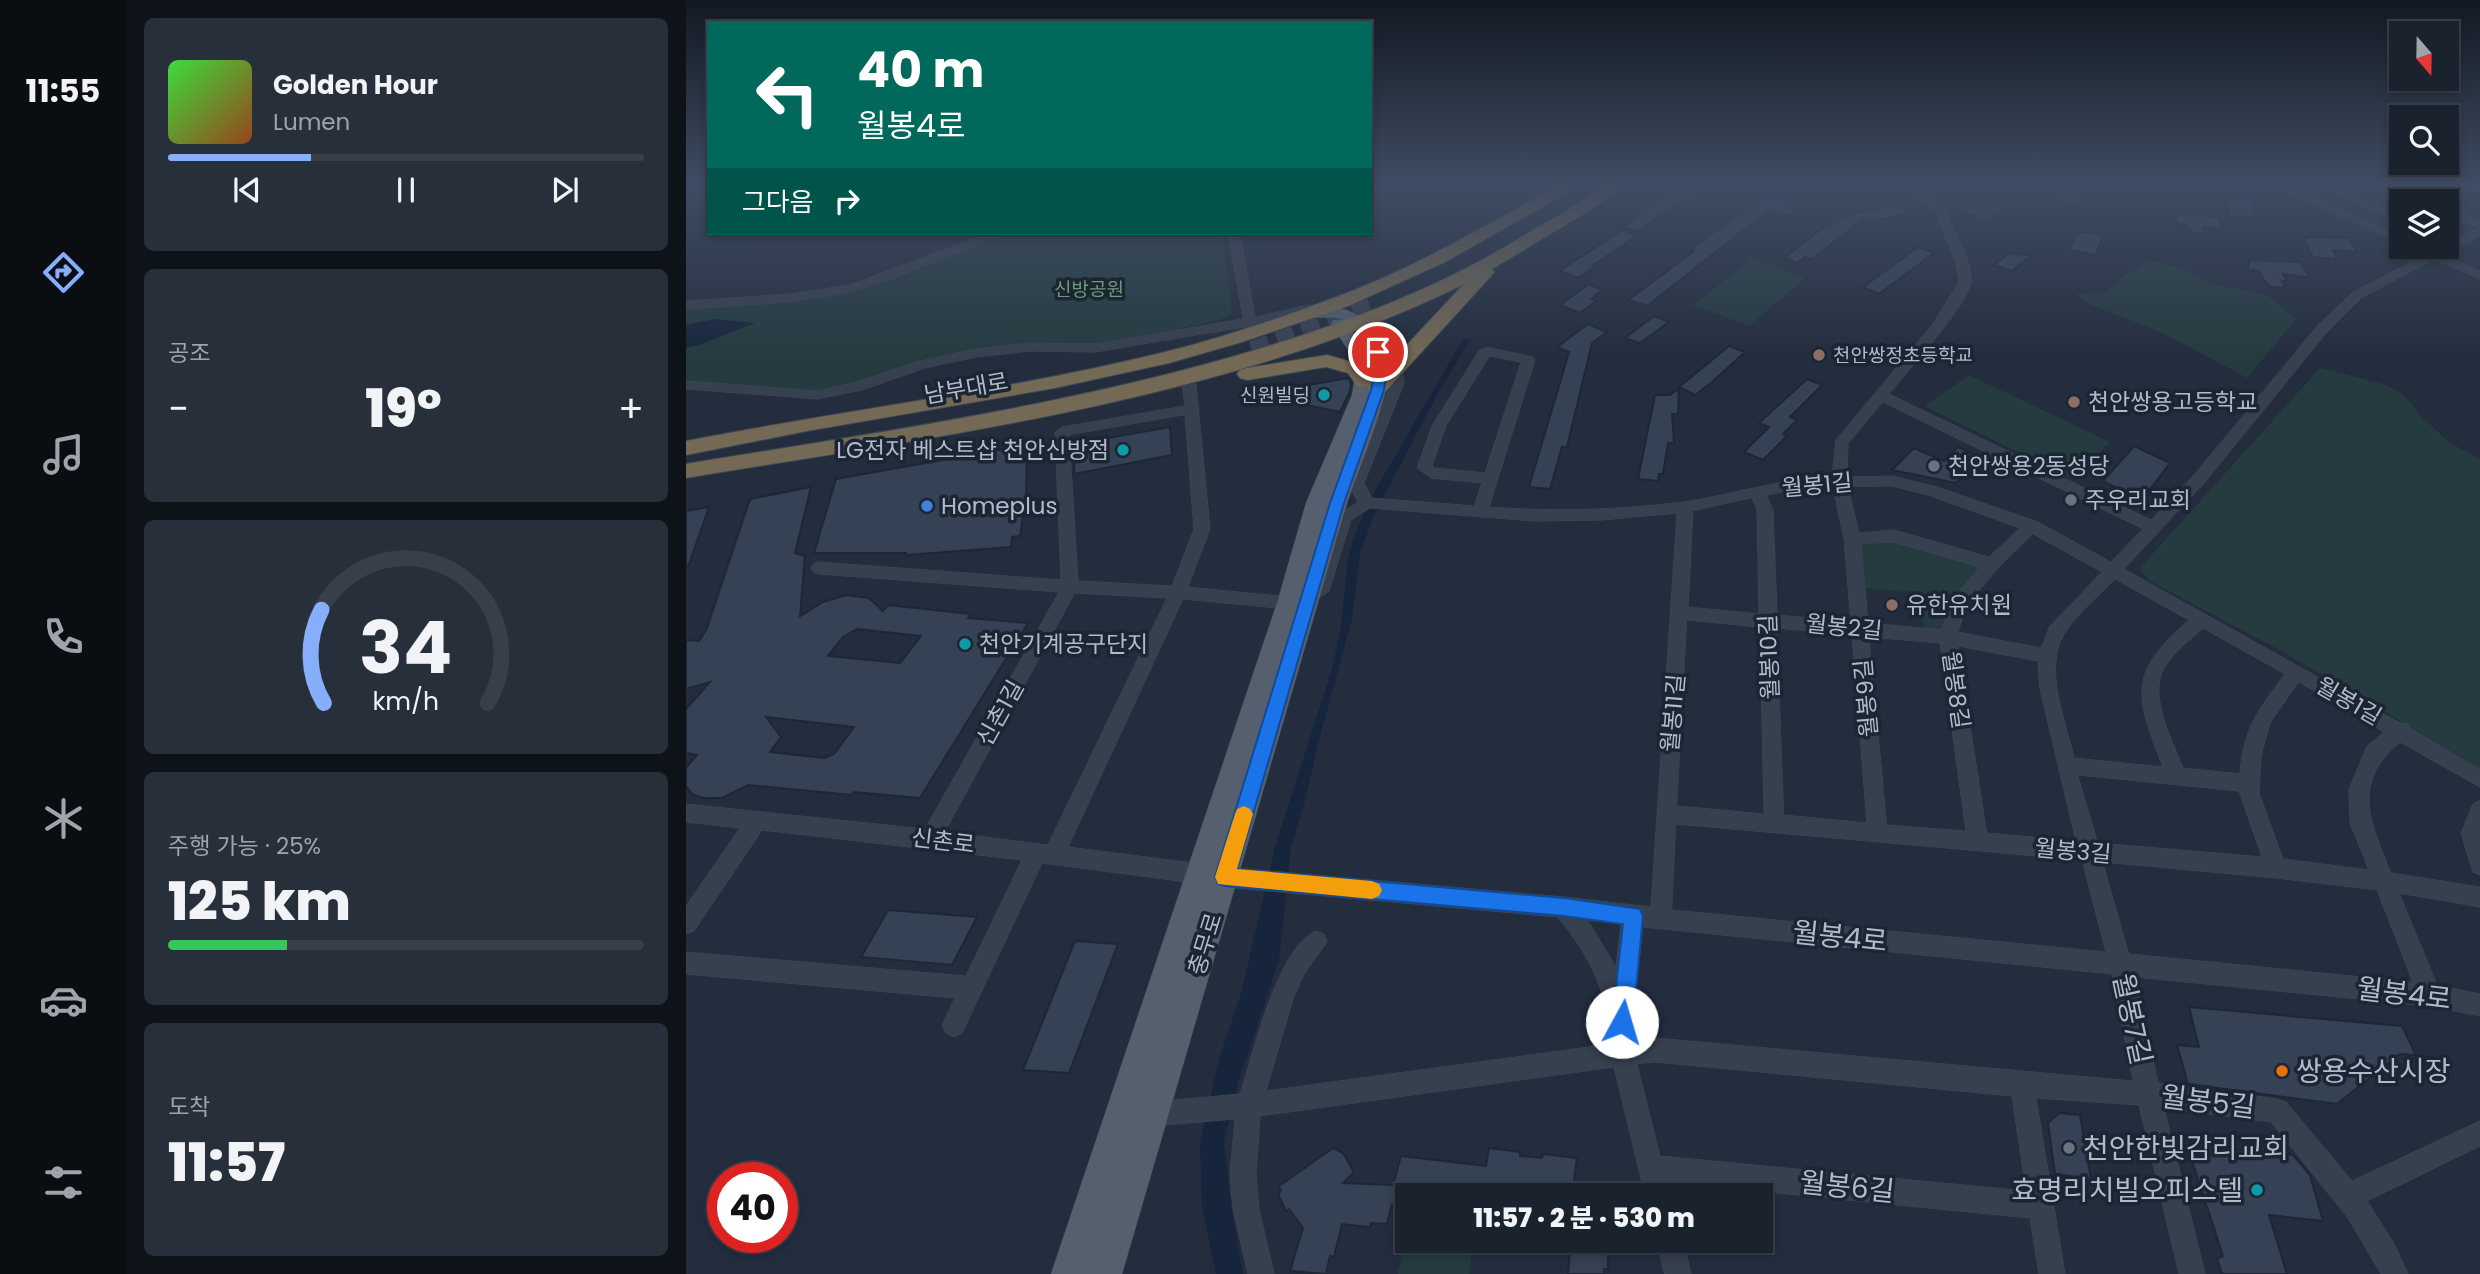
<!DOCTYPE html>
<html lang="ko">
<head>
<meta charset="utf-8">
<style>
	body { margin:0; font-family:Poppins,"Noto Sans KR",sans-serif; background:#272f3a; color:#f1f3f6; height:100vh; display:flex; flex-direction:column; font-size:26px; white-space:nowrap }
	* { box-sizing:border-box; margin:0 }
	p { font-size:23px; color:#9fa4aa }
	.icon { flex:none; width:38px; height:38px; fill:none; stroke:currentColor; stroke-width:2; stroke-linecap:round; stroke-linejoin:round }
	.map { position:relative; flex:1; overflow:hidden }
	.panel { display:flex; flex-direction:column; gap:18px; padding:18px; background:#0e1319; width:560px }
	.panel>* { flex:none }
	.top-card { position:absolute; left:21px; top:21px; width:665px; height:214px; border-radius:0px; box-shadow:0 4px 10px #0003,0 0 0 2px #383f4a; background:#00695c; color:#fff; overflow:hidden }
	.needle { width:46px; rotate:160deg }
	.fabs { position:absolute; left:1703px; top:21px; display:grid; gap:14px }
	.fabs a { display:grid; place-items:center; width:70px; height:70px; border-radius:0px; background:#1a222e; box-shadow:0 4px 10px #0003,0 0 0 2px #383f4a; font-size:35px }
	.speed { position:absolute; left:21px; top:1162px; display:flex; gap:14px; font-size:35px; font-weight:700; text-align:center }
	.speed>* { display:grid; place-content:center; width:91px; height:91px; border-radius:50%; background:#1a222e; box-shadow:0 4px 10px #0003,0 0 0 2px #383f4a; line-height:1 }
	.speed .limit { border:10px solid #d22; background:#fff; color:#111 }
	.pin { position:absolute; display:grid; place-items:center; width:60px; height:60px; color:#fff; margin:-30px; border:4px solid #fff; border-radius:50%; box-shadow:0 2px 7px #0007 }
	.me { position:absolute; width:77px; margin:-38px; rotate:6deg; stroke-linejoin:round; filter:drop-shadow(0 0 5px #0008) }
	.turn { display:flex; align-items:center; gap:24px; height:147px; padding:0 35px; font-size:32px }
	.turn .icon { width:91px; height:91px; stroke-width:2.5 }
	.turn b { display:block; font-size:49px; line-height:60px }
	.then { display:flex; align-items:center; height:66px; padding:0 35px; background:#0003; gap:14px; font-size:26px }
	.big { font-size:52px; font-weight:800; line-height:1.1 }
	.panel .tile { flex:1; display:flex; flex-direction:column; justify-content:center; gap:10px; min-width:0; padding:0 24px; border-radius:10px; background:#272f3a }
	.panel .dial { align-items:center; gap:0 }
	.dial svg { height:182px; overflow:visible; fill:none; stroke:#383f4a; stroke-width:7; stroke-linecap:round; text-anchor:middle }
	.dial text { fill:#f1f3f6; stroke:none }
	.song { display:flex; align-items:center; gap:21px }
	.cover { width:84px; height:84px; border-radius:10px; background:linear-gradient(135deg,hsl(120 70% 55%),hsl(20 70% 35%)) }
	.played { height:7px; border-radius:4px; background:linear-gradient(90deg,#87aefb 30%,#383f4a 30%) }
	.keys { display:flex; justify-content:space-around; direction:ltr }
	.heat { display:flex; justify-content:space-between; align-items:center; font-size:38px; direction:ltr }
	.charge { height:10px; border-radius:5px; background:linear-gradient(90deg,#34c759 25%,#383f4a 0) }
	.trip { position:absolute; left:709px; top:1183px; width:378px; height:70px; border-radius:0px; background:#1a222e; box-shadow:0 4px 10px #0003,0 0 0 2px #383f4a; font-weight:800; line-height:70px; text-align:center }
	main { display:flex; flex:1; min-height:0 }
	.tabs { display:flex; flex-direction:column; width:126px; justify-content:space-around; align-items:center; background:#0a0e12; color:#9fa4aa }
	.tabs .icon { width:49px; height:49px }
	.tabs .on { color:#87aefb }
	.tabs b { font-size:32px; color:#f1f3f6 }
	.map>svg:first-child { display:block }
	.green { fill:#253b3f }
	.water { fill:#16243c }
	.building { fill:#354154; stroke:#1e2735; stroke-width:2; fill-rule:evenodd }
	.lines { fill:none; stroke-linecap:round; stroke-linejoin:round }
	.highway-tunnel { stroke:#394253; stroke-width:18; stroke-dasharray:18 9; stroke-linecap:butt }
	.minor-casing { stroke:#404957; stroke-width:1 }
	.major-casing { stroke:#404957; stroke-width:1 }
	.highway-casing { stroke:#3f4856; stroke-width:2 }
	.minor { fill:#37404e; fill-rule:evenodd }
	.major { fill:#555f6e; fill-rule:evenodd }
	.highway { fill:#746954; fill-rule:evenodd }
	.route { fill:#1a73e8; stroke:#114b97; stroke-width:2 }
	.slow { fill:#f59e0b }
	.education-dot { fill:#8d6e63; stroke:#1c2533; stroke-width:2.5 }
	.culture-dot { fill:#0f9aa8; stroke:#1c2533; stroke-width:2.5 }
	.worship-dot { fill:#6b7280; stroke:#1c2533; stroke-width:2.5 }
	.shop-dot { fill:#3f7fe0; stroke:#1c2533; stroke-width:2.5 }
	.food-dot { fill:#e8710a; stroke:#1c2533; stroke-width:2.5 }
	.labels { text-anchor:middle; dominant-baseline:central; stroke-width:7; stroke-linejoin:round; paint-order:stroke }
	.far-park-label { font-size:19px; fill:#699b77; stroke:#1c2533 }
	.far-poi-label { font-size:19px; fill:#b3bbc9; stroke:#1c2533; text-anchor:start }
	.street-label { font-size:23px; fill:#b3bbc9; stroke:#1c2533 }
	.poi-label { font-size:23px; fill:#b3bbc9; stroke:#1c2533; text-anchor:start }
	.near-street-label { font-size:28px; fill:#b3bbc9; stroke:#1c2533 }
	.near-poi-label { font-size:28px; fill:#b3bbc9; stroke:#1c2533; text-anchor:start }
</style>
</head>
<body>
<main>
<nav class="tabs">
<b>11:55</b>
<svg class="icon on" aria-label="directions" viewBox="0 0 24 24"><path d="M12 3l9 9-9 9-9-9zM9 14v-3h6M13 9l2 2-2 2"/></svg>
<svg class="icon" aria-label="music" viewBox="0 0 24 24"><path d="M9 18V5l10-2v13"/><circle cx="6" cy="18" r="3"/><circle cx="16" cy="16" r="3"/></svg>
<svg class="icon" aria-label="phone" viewBox="0 0 24 24"><path d="M5 4h4l2 5-3 2q2 4 5 5l2-3 5 2v4C11 20 4 13 5 4z"/></svg>
<svg class="icon" aria-label="climate" viewBox="0 0 24 24"><path d="M12 3v18M4 7l16 10M4 17L20 7"/></svg>
<svg class="icon" aria-label="car" viewBox="0 0 24 24"><path d="M5 17H2v-5l4-1 3-4h7l3 4 3 1v5h-3M9 17h6M6 11h13"/><circle cx="7" cy="17" r="2"/><circle cx="17" cy="17" r="2"/></svg>
<svg class="icon" aria-label="filters" viewBox="0 0 24 24"><path d="M4 7h16M4 17h16"/><circle cx="9" cy="7" r="2"/><circle cx="15" cy="17" r="2"/></svg>
</nav>
<section class="panel">
<div class="tile">
<div class="song"><i class="cover"></i><div><b>Golden Hour</b><p>Lumen</p></div></div>
<div class="played"></div>
<div class="keys"><svg class="icon" aria-label="previous" viewBox="0 0 24 24"><path d="M18 5L8 12l10 7zM5 5v14"/></svg><svg class="icon" aria-label="pause" viewBox="0 0 24 24"><path d="M8 5v14M16 5v14"/></svg><svg class="icon" aria-label="next" viewBox="0 0 24 24"><path d="M6 5l10 7-10 7zM19 5v14"/></svg></div>
</div>
<div class="tile"><p>공조</p>
<div class="heat"><a>−</a><b class="big">19°</b><a>+</a></div>
</div>
<div class="tile dial"><svg viewBox="0 0 100 80">
<path d="M14 69A42 42 0 1 1 86 69"/>
<path d="M14 69A42 42 0 0 1 13 28" stroke="#87aefb"/>
<text x="50" y="56" font-size="32" font-weight="700">34</text>
<text x="50" y="72" font-size="11">km/h</text>
</svg></div>
<div class="tile"><p>주행 가능 · 25%</p><b class="big">125 km</b><div class="charge"></div></div>
<div class="tile"><p>도착</p><b class="big">11:57</b></div>
</section>
<div class="map">
<svg width="1794" height="1274" viewBox="0 0 1794 1274">
	<rect width="100%" height="100%" fill="#232d3e"/>
	<!-- green -->
	<path class="green" d="M332,233L463,235L536,233L546,313L534,320L413,345H334L135,392L0,382V308C67,303 137,303 201,282C246,267 286,244 332,233Z
		M1067,258L1119,278L1063,326L1007,305Z
		M1464,260L1498,269L1523,283L1581,295L1610,319L1561,378L1475,332L1405,305L1389,294L1420,292L1436,277Z
		M1634,368L1697,384L1717,394L1737,418L1763,442L1794,459V768L1601,654L1464,581L1453,569Z
		M1283,375L1424,442L1386,479L1239,406Z
		M1208,539L1298,568L1260,633L1238,631L1231,592L1174,588L1171,548L1181,541Z
		M726,1241L786,1245L783,1274H712L716,1256Z"/>
	<!-- water -->
	<path class="water" d="M28,319L69,323L13,345L0,348V325Z
		M777,339L784,340L751,395L688,515L674,553L666,619L632,744L619,801L605,847L593,960L553,1080L538,1141L545,1205L557,1274H530L516,1205L514,1143L533,1059L556,990L589,847L646,669L655,626L662,558L669,534L686,496Z"/>
	<!-- building -->
	<path class="building" d="M1002,183H1023L951,232L936,227Z
		M1386,185L1399,187L1394,206L1371,201L1377,186Z
		M1085,196L1110,207L1107,216L1083,210L961,306L942,300L1007,252L1008,250L1005,248L1067,205Z
		M1551,198L1568,200V218L1543,216L1541,201Z
		M1213,204L1224,213L1182,222L1178,219L1126,259L1119,257L1111,263L1098,258L1141,225L1144,227L1158,216Z
		M1297,206L1300,207L1322,206L1302,222L1276,211V208Z
		M1491,213L1532,217L1537,230L1517,227L1518,234L1507,233L1501,230L1500,224L1490,223Z
		M936,230L951,236L907,265L910,266L893,278L873,271Z
		M1401,232L1417,235L1410,255L1383,250L1391,234Z
		M1625,237L1663,238L1671,252L1647,250L1650,259L1627,257L1618,239Z
		M1232,247L1248,253L1193,294L1177,287Z
		M1323,253L1327,254L1346,255L1326,271L1308,265Z
		M1563,260L1614,262L1624,278L1597,274L1601,281H1596L1599,288L1586,287L1581,284L1572,271L1562,270Z
		M903,284L916,290L905,299L910,301L894,313L874,305Z
		M968,316L983,322L954,343L939,338Z
		M902,324L921,332L906,343L881,447H876L864,489L843,487L883,352L871,347Z
		M1043,346L1059,352L1025,383L1009,395L993,387Z
		M662,378L665,382L664,391L654,412L616,404L612,387Z
		M1121,379L1136,385L1104,417L1111,420L1097,434L1101,436L1077,460L1058,452L1083,427L1073,423Z
		M993,388L992,414H986L988,443H982L977,474H973L972,481L952,479L969,395H984Z
		M484,427L486,455L388,474L389,444Z
		M335,446V449L341,447L340,495L334,536L326,537L325,547L221,555L220,553H128L150,479Z
		M1448,446L1484,463L1455,501L1417,481Z
		M1272,447L1295,457L1270,483L1206,470L1228,448L1258,461Z
		M125,487L109,553L119,556L114,616L137,602L160,595L183,598L197,611L202,605L285,614L282,618L342,623L234,798L168,792L166,795L62,785L36,798H19L7,795L0,786V768L11,755L0,753V709L24,682L0,689V640L13,641L21,628L64,499ZM171,629L235,636L214,663L142,656L157,637ZM80,717L168,727L148,754L138,758L84,752L95,737Z
		M23,507L2,567L0,566V511Z
		M202,910L291,917L266,965L175,957Z
		M389,941L432,944L383,1073L337,1070Z
		M1503,1007L1716,1026L1730,1055L1714,1054L1651,1104L1502,1084L1491,1045L1513,1047Z
		M1373,1113L1394,1115L1405,1179L1369,1174L1362,1123Z
		M1526,1135L1530,1148L1607,1155L1624,1175L1637,1221L1583,1215L1601,1274H1536L1531,1259L1537,1256L1504,1155L1509,1140Z
		M647,1148L657,1153L668,1172L657,1183L707,1185L715,1156L800,1166L803,1148L834,1152V1156L856,1158L857,1154L891,1158L886,1195H721V1206L706,1204L701,1224L685,1223L684,1227L656,1224L648,1257L644,1256L640,1274L604,1271L617,1228L603,1209L600,1211L592,1194L595,1191L593,1186Z
		M885,1241H917L918,1254L922,1253V1269H918V1274H882Z"/>
	<g class="lines">
		<!-- highway-tunnel -->
		<path class="highway-tunnel" d="M566,350L693,304"/>
		<defs>
			<path id="minor" d="M1217,183C1237,183 1257,202 1264,221C1271,238 1287,263 1285,282C1282,305 1220,373 1203,394L1465,520L1509,474L1631,326L1667,292L1739,255L1724,247H1739L1748,250L1760,247V244L1792,228L1760,215V208L1794,221V236L1757,255L1794,271V279L1748,259L1675,298L1641,332L1519,482L1438,569L1714,723L1722,724L1724,728L1794,769V787L1714,742C1665,783 1684,822 1705,873L1794,887V907L1713,893L1751,985L1794,994V1016L1744,1006L1449,977L1472,1083L1591,1099L1600,1102L1666,1181L1794,1121V1146L1681,1201L1707,1242L1722,1274H1695L1662,1218L1585,1122L1478,1108L1519,1274H1493L1453,1105L1350,1098L1379,1274H1353L1344,1218L981,1182L985,1195H959L928,1067L574,1116L570,1174L573,1209L588,1274H562L547,1209L544,1174L549,1119L467,1126L458,1123L455,1114L458,1105L467,1102L554,1094C567,1055 591,947 630,931L638,934L641,942L618,974L607,999L580,1091L925,1044C923,994 903,955 872,917L539,887L356,863L276,1033L268,1037L260,1033L256,1025L269,998L0,974V952L280,976L336,860L76,830L8,931L0,934V906L54,828L0,822V804L239,829L373,592L133,574L127,572L125,568L127,564L133,562L375,580L369,432L376,427L499,406L496,384L503,380L510,384L524,529L502,587L602,597L608,599L610,603L608,607L602,609L497,599L382,847L539,867L878,897L965,907L991,513L916,520L848,521L684,508L665,520L643,591L635,597L627,591L650,517L672,502L662,483L700,395L704,383L702,370L709,366L716,370L718,383L678,483L686,498L788,506L796,483L745,478L731,468L746,426L793,351L800,347L847,357L849,360L803,507C868,512 933,510 997,502C1047,495 1095,478 1146,477L1150,440L1246,325L1273,282L1269,261L1249,211ZM804,356L835,362L799,473L749,468L746,466L760,426ZM1197,402L1457,529L1425,562L1352,522L1251,487L1206,476L1161,477L1162,444ZM499,415L508,529L486,586L392,581L383,435ZM1206,486L1242,495L1334,528L1303,557L1208,530L1173,533L1162,487ZM1147,487L1158,539L1165,622L1091,615L1087,510L1080,495L1115,488ZM1066,498L1071,510L1073,614L1002,607L1007,511ZM1347,534L1416,572L1364,626L1355,648L1272,632L1280,606L1312,568ZM1208,542L1294,567L1266,600L1256,630L1182,623L1175,544ZM1429,579L1503,620C1441,674 1449,695 1477,767L1388,758C1380,722 1358,671 1377,636C1387,617 1414,595 1429,579ZM389,593L481,598L362,845L259,832ZM1001,620L1074,627L1078,814L991,806ZM1091,628L1166,635L1181,823L1098,815ZM1517,628L1599,674C1573,709 1557,728 1554,774L1497,768C1487,741 1462,697 1478,668C1488,652 1504,640 1517,628ZM1183,637L1254,643L1280,831L1201,825ZM1272,646L1352,661L1354,689L1390,841L1301,833ZM1613,682L1698,732L1681,746L1663,789L1664,823L1683,870L1597,859L1573,793L1575,756L1584,723ZM1392,775L1553,791L1576,857L1412,843ZM990,824L1396,860L1420,952L986,910ZM1417,862L1590,878L1691,890L1727,982L1443,954ZM902,920L935,924L930,967ZM957,927L1426,974L1447,1081L969,1038L949,1041L948,1009ZM969,1062L1326,1096L1340,1191L974,1156L951,1064Z
				M1581,183H1596L1715,236V243Z
				M1625,183H1640L1715,216V223Z
				M1688,183H1703L1742,201H1727Z
				M304,233H321L207,279L165,292L104,302L0,309V301L104,294L163,285Z
				M542,233H554L569,317L623,305L629,309L627,312L564,326L409,352L344,351L290,357L239,368L176,390L131,399L0,389V381L131,391L168,383L230,362L290,349L344,343L409,344L557,319Z
				M1794,801V875L1787,872L1775,833L1787,804Z
				M971,1241H997L1005,1274H979Z"/>
			<path id="major" d="M1773,183L1794,184V193L1775,186Z
				M638,307C682,305 709,347 700,389C691,427 674,466 661,503L436,1274H365L591,603L620,503L666,395L668,383L666,356L645,324L647,320H658C645,314 627,322 617,313L619,310ZM659,321L676,335L682,353Z"/>
			<path id="highway" d="M877,183H898L759,262L662,306L556,342L483,363L369,388L121,431L0,455V441C159,410 321,391 479,352C535,338 591,319 645,299C726,270 802,224 877,183Z
				M919,183H936L912,205L806,269L808,272L805,276L698,393H684L682,387L671,386L662,373L640,367L561,380L554,378L551,374L554,370L561,368L641,355L676,365L687,381L778,284C541,401 258,435 0,478V464C194,432 388,405 576,348C668,320 757,286 839,235C865,219 896,205 919,183Z"/>
		</defs>
		<!-- minor casing -->
		<use href="#minor" class="minor-casing"/>
		<!-- major casing -->
		<use href="#major" class="major-casing"/>
		<!-- highway casing -->
		<use href="#highway" class="highway-casing"/>
		<!-- minor -->
		<use href="#minor" class="minor"/>
		<!-- major -->
		<use href="#major" class="major"/>
		<!-- highway -->
		<use href="#highway" class="highway"/>
	</g>
	<!-- sky -->
	<linearGradient id="sky" x2="0" y2="1"><stop stop-color="#131922"/><stop offset="0.51" stop-color="#3f4c63"/><stop offset="1" stop-color="#3f4c63" stop-opacity="0"/></linearGradient>
	<rect width="1794" height="362" fill="url(#sky)"/>
	<!-- route -->
	<path class="route" d="M692,348L698,352L700,376L698,390L658,503L551,869L878,898L954,909L957,916L947,1022L944,1029L936,1032L929,1029L926,1022L937,924L878,916L539,886L532,884L529,877L644,503L685,390L688,376L686,352Z"/>
	<!-- slow -->
	<path class="slow" d="M558,806L564,809L567,814L551,869L686,881L693,884L696,890L693,896L686,899L532,884L529,877L549,814L551,809Z"/>
	<!-- markers -->
	<g class="education-dot">
		<circle cx="1133" cy="355" r="7"/>
		<circle cx="1388" cy="402" r="7"/>
		<circle cx="1206" cy="605" r="7"/>
	</g>
	<g class="culture-dot">
		<circle cx="638" cy="395" r="7"/>
		<circle cx="437" cy="450" r="7"/>
		<circle cx="279" cy="644" r="7"/>
		<circle cx="1571" cy="1190" r="7"/>
	</g>
	<g class="worship-dot">
		<circle cx="1248" cy="466" r="7"/>
		<circle cx="1385" cy="500" r="7"/>
		<circle cx="1383" cy="1148" r="7"/>
	</g>
	<circle class="shop-dot" cx="241" cy="506" r="7"/>
	<circle class="food-dot" cx="1596" cy="1071" r="7"/>
	<g class="labels">
		<!-- far-park labels -->
		<g class="far-park-label">
			<text x="403" y="289">신방공원</text>
		</g>
		<!-- far-poi labels -->
		<g class="far-poi-label">
			<text x="1147" y="355">천안쌍정초등학교</text>
			<text x="624" y="395" text-anchor="end">신원빌딩</text>
		</g>
		<!-- street labels -->
		<g class="street-label">
			<text transform="translate(280 388) rotate(-10)">남부대로</text>
			<text transform="translate(1131 485) rotate(-5)">월봉1길</text>
			<text transform="translate(1158 627) rotate(6)">월봉2길</text>
			<text transform="translate(1083 657) rotate(-92)">월봉10길</text>
			<text transform="translate(1270 690) rotate(82)">월봉8길</text>
			<text transform="translate(1180 698) rotate(-95)">월봉9길</text>
			<text transform="translate(1663 701) rotate(30)">월봉1길</text>
			<text transform="translate(314 713) rotate(-61)">신촌1길</text>
			<text transform="translate(987 713) rotate(-85)">월봉11길</text>
			<text transform="translate(257 841) rotate(7)">신촌로</text>
			<text transform="translate(1387 851) rotate(5)">월봉3길</text>
			<text transform="translate(519 944) rotate(-73)">충무로</text>
		</g>
		<!-- poi labels -->
		<g class="poi-label">
			<text x="1402" y="402">천안쌍용고등학교</text>
			<text x="423" y="450" text-anchor="end">LG전자 베스트샵 천안신방점</text>
			<text x="1262" y="466">천안쌍용2동성당</text>
			<text x="1399" y="500">주우리교회</text>
			<text x="255" y="506">Homeplus</text>
			<text x="1220" y="605">유한유치원</text>
			<text x="293" y="644">천안기계공구단지</text>
		</g>
		<!-- near-street labels -->
		<g class="near-street-label">
			<text transform="translate(1154 937) rotate(6)">월봉4로</text>
			<text transform="translate(1718 994) rotate(7)">월봉4로</text>
			<text transform="translate(1446 1019) rotate(78)">월봉7길</text>
			<text transform="translate(1522 1102) rotate(7)">월봉5길</text>
			<text transform="translate(1161 1187) rotate(6)">월봉6길</text>
		</g>
		<!-- near-poi labels -->
		<g class="near-poi-label">
			<text x="1610" y="1071">쌍용수산시장</text>
			<text x="1397" y="1148">천안한빛감리교회</text>
			<text x="1557" y="1190" text-anchor="end">효명리치빌오피스텔</text>
		</g>
	</g>
</svg>
<div class="fabs">
<a><svg class="needle" viewBox="-14 -14 28 28"><path d="M0-13l5 13h-10z" fill="#e53935"/><path d="M0 13l5-13h-10z" fill="#9fa4aa"/></svg></a>
<a><svg class="icon" aria-label="search" viewBox="0 0 24 24"><circle cx="10" cy="10" r="6"/><path d="M15 15l6 6"/></svg></a>
<a><svg class="icon" aria-label="layers" viewBox="0 0 24 24"><path d="M12 4l9 5-9 5-9-5zM3 14l9 5 9-5"/></svg></a>
</div>
<div class="speed"><div class="limit">40</div></div>
<div class="pin" style="left:692px;top:352px;background:#d93025"><svg class="icon" aria-label="arrive" viewBox="0 0 24 24"><path d="M6 21V4h12l-3 4 3 4H6"/></svg></div>
<svg class="me" style="left:936px;top:1022px" viewBox="-20 -20 40 40"><circle r="19" fill="#fff"/><path d="M0-13L10 11 0 6-10 11z" fill="#1a73e8"/></svg>
<div class="trip">11:57 · 2 분 · 530 m</div>
<div class="top-card">
<div class="turn"><svg class="icon" aria-label="left" viewBox="0 0 24 24"><path d="M17 20v-9H6M10 6l-5 5 5 5"/></svg><div><b>40 m</b>월봉4로</div></div>
<div class="then">그다음<svg class="icon" aria-label="right" viewBox="0 0 24 24"><path d="M7 20v-9h11M14 6l5 5-5 5"/></svg></div>
</div>
</div>
</main>
</body>
</html>
